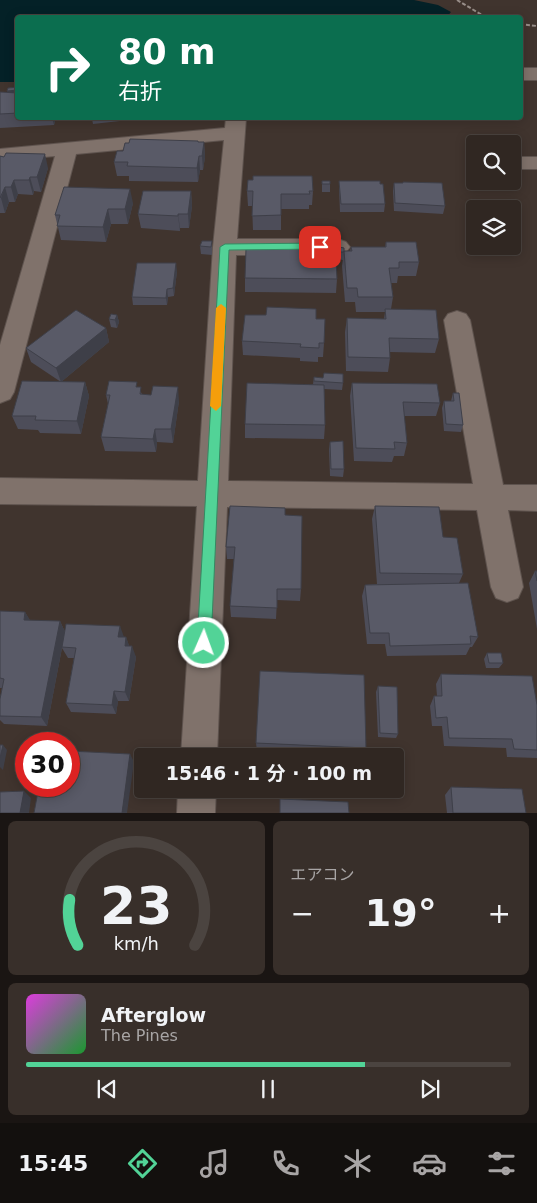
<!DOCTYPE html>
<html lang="ja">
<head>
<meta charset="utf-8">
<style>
	body { margin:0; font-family:"DejaVu Sans","Noto Sans JP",sans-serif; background:#382f2a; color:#f1f3f6; height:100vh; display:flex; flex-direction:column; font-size:19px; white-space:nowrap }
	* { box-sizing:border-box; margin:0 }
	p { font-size:16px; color:#a8a5a5 }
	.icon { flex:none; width:28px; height:28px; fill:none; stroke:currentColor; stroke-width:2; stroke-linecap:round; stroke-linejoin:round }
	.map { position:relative; height:813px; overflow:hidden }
	.sheet { display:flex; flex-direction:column; gap:8px; padding:8px; background:#1a1513; flex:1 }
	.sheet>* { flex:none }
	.banner { position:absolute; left:15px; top:15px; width:508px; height:105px; border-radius:5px; box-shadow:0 2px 12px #0003,0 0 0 1px #4b4440; background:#0b6e4f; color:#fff; overflow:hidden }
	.buttons { position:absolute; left:466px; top:135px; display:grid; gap:10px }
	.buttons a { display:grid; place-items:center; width:55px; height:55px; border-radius:5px; background:#302722; box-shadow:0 2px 12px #0003,0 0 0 1px #4b4440; font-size:25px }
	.speed { position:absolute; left:15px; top:732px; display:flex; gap:10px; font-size:25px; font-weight:700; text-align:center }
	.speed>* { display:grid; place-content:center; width:65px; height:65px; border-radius:50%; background:#302722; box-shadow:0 2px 12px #0003,0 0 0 1px #4b4440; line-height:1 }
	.speed .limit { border:8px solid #d22; background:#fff; color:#111 }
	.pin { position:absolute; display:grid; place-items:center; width:42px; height:42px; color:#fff; margin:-21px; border-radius:10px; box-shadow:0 2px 8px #0006 }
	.me { position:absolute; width:55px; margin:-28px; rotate:2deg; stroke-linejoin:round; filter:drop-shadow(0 0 4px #0008) }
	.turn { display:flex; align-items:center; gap:18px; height:105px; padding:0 20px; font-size:22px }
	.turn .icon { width:65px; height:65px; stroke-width:2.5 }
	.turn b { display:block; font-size:35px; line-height:42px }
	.big { font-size:38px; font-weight:700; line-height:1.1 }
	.sheet .tile { flex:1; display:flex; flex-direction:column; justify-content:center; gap:8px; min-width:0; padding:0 18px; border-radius:8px; background:#382f2a }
	.sheet .dial { align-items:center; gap:0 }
	.dial svg { height:130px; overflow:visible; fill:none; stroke:#4b4440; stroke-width:7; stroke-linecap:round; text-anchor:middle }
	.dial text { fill:#f1f3f6; stroke:none }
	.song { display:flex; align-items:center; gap:15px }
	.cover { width:60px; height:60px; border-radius:8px; background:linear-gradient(135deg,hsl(300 70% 55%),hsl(130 70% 35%)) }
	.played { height:5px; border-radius:2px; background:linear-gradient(90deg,#52d397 70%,#4b4440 70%) }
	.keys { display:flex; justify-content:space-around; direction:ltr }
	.heat { display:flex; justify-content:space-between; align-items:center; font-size:28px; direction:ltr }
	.sheet .tiles { flex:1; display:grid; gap:8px; grid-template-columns:1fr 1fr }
	.tile:last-child { grid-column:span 2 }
	.trip { position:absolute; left:134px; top:748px; width:270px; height:50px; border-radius:5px; background:#302722; box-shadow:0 2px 12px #0003,0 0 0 1px #4b4440; font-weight:700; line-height:50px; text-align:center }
	.dock { display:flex; height:80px; justify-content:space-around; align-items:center; background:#13100e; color:#a8a5a5 }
	.dock .icon { width:35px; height:35px }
	.dock .active { color:#52d397 }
	.dock b { font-size:22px; color:#f1f3f6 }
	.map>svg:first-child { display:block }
	.water { fill:#042127 }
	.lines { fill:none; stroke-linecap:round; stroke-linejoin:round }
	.minor-casing { stroke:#5e534e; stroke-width:2 }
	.path { stroke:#988e89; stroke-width:2; stroke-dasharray:4 2; stroke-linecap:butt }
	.minor { fill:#80726b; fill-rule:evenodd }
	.wall { fill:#4d4d59 }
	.shaded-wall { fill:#3e3f48 }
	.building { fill:#595a67; stroke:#3e3f48 }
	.route { fill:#52d397; stroke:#358962 }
	.slow { fill:#f59e0b }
</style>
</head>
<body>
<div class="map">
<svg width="537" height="813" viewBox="0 0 537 813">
	<rect width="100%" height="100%" fill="#40342e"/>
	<!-- water -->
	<path class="water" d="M0,0H414L438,5L451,12L446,18H18L17,82H0Z"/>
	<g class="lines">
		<defs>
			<path id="minor" d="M520,68H537V80H520Z
				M226,118H246L237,239H338L346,242L350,247L346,252L338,255H236L228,481L473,484L444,320L448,314L457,311L466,314L470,320L503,485H537V511L508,510L523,587L518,598L507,602L496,598L491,587L477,510L227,507L217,756H181L197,506L0,504V478L198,481L213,247L224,140L76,154L14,392L10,399L0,403V345L55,156L0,161V149L225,128Z
				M512,157H537V169H512Z
				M178,789H216L215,813H177Z"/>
		</defs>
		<!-- minor casing -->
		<use href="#minor" class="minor-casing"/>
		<!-- path -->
		<path class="path" d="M457,0L487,18
			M520,24L537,26"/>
		<!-- minor -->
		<use href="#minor" class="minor"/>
	</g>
	<!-- wall -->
	<path class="wall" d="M18,87V118H56L54,125L0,128V92H8L7,91Z
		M82,118H129V120L93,124L92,119L82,120Z
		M181,118H222L182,119Z
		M199,142H204L205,157L203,170H200L198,182L129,181V176H117L114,162L123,151Z
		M0,156L48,168L41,192L34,191L33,195L18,194L15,202H9L5,213H0Z
		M322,181L330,184V192H322Z
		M339,181L380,184L385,204L384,212H340L339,188Z
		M394,183H403L445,206L443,214L394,211L393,191Z
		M191,191L192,206L189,228H180V231L141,228L138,214Z
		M247,191H313L312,205H309V209H281V230H253L252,206H248Z
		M133,203L128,224H111L106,242L61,240L55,215Z
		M309,240L337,279L336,293L245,292V278L279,249L309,244Z
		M212,241V255L201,254L200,246Z
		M386,242L419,262L416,276H398L397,283H391L393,297L391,309L439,339L435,353L390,352V358L388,372L346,371L345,332L347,318L384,319L385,312H356L355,302H345L342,266L344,251H350L351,247H385Z
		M339,247L344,248L343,260L338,259Z
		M177,271L174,296L168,297L167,305H133L132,297Z
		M117,315L119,322L117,328L111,327L109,319Z
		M316,319L324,343L323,357H318V362L300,361V358L243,355L242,341Z
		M106,328L109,342L61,382H85L89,396L81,434L40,433L38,430L18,429L12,416L61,382L31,362L26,348Z
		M314,377L343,383L342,390L324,389L325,425L324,439L245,438V424L313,384Z
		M352,383L440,403L436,416H404L407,443L404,456H394L392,462L354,461L350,396Z
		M138,387L142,394L179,401L173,443L157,442L156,452L105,451L101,437L108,404L106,395Z
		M453,393L463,425L461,432L444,431L442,408L444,401H451Z
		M330,442L344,469L343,477L330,476L329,449Z
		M375,506L443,537L463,574L459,583L478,637L472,647H470L466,655L387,656L385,644H367L362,596L365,585L377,584L372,519Z
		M285,515L301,589L300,601L277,600L276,619L231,617L230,606L234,559H227L226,547Z
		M535,571H537V629L529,583Z
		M0,611L25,612L30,621H60L65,632L126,637L129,646L136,657L129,701H118L116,714L71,712L66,703L74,658H68L62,648L47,726L4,724L0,720V699L2,688H0Z
		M487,653L503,663L499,668H486L484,659Z
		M441,674L537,705V758L507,757L506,748L444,746L442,726H432L430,706L434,696H437L436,684Z
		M378,686L398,734L396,738L378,737L376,692Z
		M256,743L366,748L363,756L257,751Z
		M451,787L526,813H447L445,795Z"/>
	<!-- shaded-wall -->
	<path class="shaded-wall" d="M18,90V98L10,99L7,91Z
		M52,118H56L54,125Z
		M204,142L205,157L203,170L202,156Z
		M45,154L48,168L41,192L37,177Z
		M199,156L200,170L198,182L197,168Z
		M30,177L34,191L33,195L29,180Z
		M14,180L18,194L15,202L11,187Z
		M5,187L9,202L5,213L1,198Z
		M130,189L133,203L128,224L125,209Z
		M191,191L192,206L189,228L188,214Z
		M108,209L111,224L106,242L103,227Z
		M178,214L180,228V231L178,216Z
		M176,263L177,271L174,296L173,288Z
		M167,289L168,297L167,305L166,298Z
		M117,315L119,322L117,328L115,320Z
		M106,328L109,342L61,382L56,368Z
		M85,382L89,396L81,434L77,421Z
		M178,387L179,401L173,443L171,429Z
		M155,429L157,442L156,452L153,439Z
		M25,612L32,623L24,620Z
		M60,621L65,632L47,726L41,717Z
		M120,626L124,637L122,648L118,637Z
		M126,637L130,648L125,646Z
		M132,646L136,657L129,701L125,692Z
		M114,691L118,701L116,714L112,705Z
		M67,739L72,748L71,759L69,756V744H66Z
		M3,745L7,750L3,770L0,767V758Z
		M130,754L134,762L127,813H122Z
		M24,791L31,798L29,813H20Z"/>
	<!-- building -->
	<path class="building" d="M18,87V90L7,91L8,88Z
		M0,92L18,93V113L0,114Z
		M130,139L198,141V142H204L202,156H199L197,168L127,166L128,162H114L117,151H123L125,143H129Z
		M6,153L45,154L37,177H30L29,180H14L11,187H5L0,198V156L4,157Z
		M253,176H312L313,191H309L310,194H281V215L252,216L253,191H247L248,180H253Z
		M322,181H330V184H322Z
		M339,181H380V184H383L385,204H341Z
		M403,182L442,183L445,206L395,203L394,183H403Z
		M64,187L130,189L125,209H108L103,227L57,226L60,215H55Z
		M143,191H191L188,214H178V216L138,214Z
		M309,240H335L337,279L245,278L246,249H279V244H309Z
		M202,241H212L211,247L200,246Z
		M386,242H416L419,262H399V268H389L393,297H358L357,288H347L344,251H352L351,247H386Z
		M339,247L344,248V252H339Z
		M137,263H176L173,288L167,289L166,298L132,297Z
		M267,307L316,309V319H325L324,343H319V348L300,347L301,344L242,341L245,315H266Z
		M385,309L436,310L439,339L389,338L390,358L348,357L347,318L386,319Z
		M76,310L106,328L56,368L26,348Z
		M111,314L117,315L115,320L109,319Z
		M324,373L343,374V383L314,381V377L323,378Z
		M22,381L85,382L77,421L35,420L36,416H12Z
		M109,381L137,382L136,387H141L140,394L151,395L153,386L178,387L171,429H155L153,439L101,437L110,395H106Z
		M247,383L324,385L325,425L245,424Z
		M352,383L437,384L440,403L403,402L407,443L394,442L395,449L356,448Z
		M453,393H459L463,425L446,424L444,401H454Z
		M343,441L344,469H331L330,442Z
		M230,506L285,508V515L302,516L301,589H277V608L230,606L235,547H226Z
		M375,506L439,507L443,537L457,538L463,574L380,573Z
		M535,571H537V581Z
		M468,583L478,637L470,636L471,644L390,646L389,633H370L365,585Z
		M0,611L25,612L24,620L60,621L41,717L0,716V699L4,679L0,678Z
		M66,624L120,626L118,637H126L125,646H132L125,692L114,691L112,705L66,703L76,648L62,647Z
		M487,653H501L503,663H489Z
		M260,671L364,675L366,748L256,743Z
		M441,674L532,676L537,705V750L514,749L512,739L449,738L447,717L436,718L434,696H442Z
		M378,686L397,687L398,734L380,733Z
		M49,738L67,739L66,744H48Z
		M0,745H3L0,758Z
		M69,751L130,754L122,813H34L39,786H69Z
		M451,787L522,789L526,813H453Z
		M24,791L20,813H0V792Z
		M280,799L348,802L349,813H280Z"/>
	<!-- route -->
	<path class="route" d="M320,243L324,247L323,249L229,250L211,643L209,648L204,650L199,648L197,643L220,247L225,244Z"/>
	<!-- slow -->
	<path class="slow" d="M221,304L226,308L221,406L216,411L210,406L216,308Z"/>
</svg>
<div class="buttons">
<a><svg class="icon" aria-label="search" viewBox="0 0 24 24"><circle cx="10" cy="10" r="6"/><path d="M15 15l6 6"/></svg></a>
<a><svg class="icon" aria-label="layers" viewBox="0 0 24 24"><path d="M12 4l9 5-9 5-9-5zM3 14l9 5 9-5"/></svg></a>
</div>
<div class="speed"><div class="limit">30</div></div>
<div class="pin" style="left:320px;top:247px;background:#d93025"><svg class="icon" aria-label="arrive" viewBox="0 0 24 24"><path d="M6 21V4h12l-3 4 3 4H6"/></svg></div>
<svg class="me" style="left:204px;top:643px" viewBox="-20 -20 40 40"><circle r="17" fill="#52d397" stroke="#fff" stroke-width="3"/><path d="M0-11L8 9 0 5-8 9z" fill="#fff"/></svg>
<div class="trip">15:46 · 1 分 · 100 m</div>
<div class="banner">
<div class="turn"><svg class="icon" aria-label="right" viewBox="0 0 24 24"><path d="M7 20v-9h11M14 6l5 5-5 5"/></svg><div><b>80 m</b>右折</div></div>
</div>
</div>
<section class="sheet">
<div class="tiles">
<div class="tile dial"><svg viewBox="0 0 100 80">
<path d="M14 69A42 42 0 1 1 86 69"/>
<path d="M14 69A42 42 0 0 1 9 41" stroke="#52d397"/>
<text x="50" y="56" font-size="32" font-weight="700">23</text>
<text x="50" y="72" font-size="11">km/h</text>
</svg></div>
<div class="tile"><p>エアコン</p>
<div class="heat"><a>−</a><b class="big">19°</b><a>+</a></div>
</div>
<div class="tile">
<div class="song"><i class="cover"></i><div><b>Afterglow</b><p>The Pines</p></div></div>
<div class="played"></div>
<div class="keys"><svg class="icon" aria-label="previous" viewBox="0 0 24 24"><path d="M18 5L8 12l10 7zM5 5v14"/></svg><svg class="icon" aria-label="pause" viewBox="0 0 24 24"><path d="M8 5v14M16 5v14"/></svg><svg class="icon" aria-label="next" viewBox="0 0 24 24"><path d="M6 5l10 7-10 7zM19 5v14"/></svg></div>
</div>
</div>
</section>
<nav class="dock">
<b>15:45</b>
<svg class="icon active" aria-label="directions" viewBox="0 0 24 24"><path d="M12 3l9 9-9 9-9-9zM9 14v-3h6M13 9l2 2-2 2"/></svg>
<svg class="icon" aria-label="music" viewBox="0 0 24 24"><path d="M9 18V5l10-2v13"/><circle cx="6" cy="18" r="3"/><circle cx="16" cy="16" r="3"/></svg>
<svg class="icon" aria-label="phone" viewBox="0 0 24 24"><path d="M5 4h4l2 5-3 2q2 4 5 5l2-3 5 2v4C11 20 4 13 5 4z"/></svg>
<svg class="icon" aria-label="climate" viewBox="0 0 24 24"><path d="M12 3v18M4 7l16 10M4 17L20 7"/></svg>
<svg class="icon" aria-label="car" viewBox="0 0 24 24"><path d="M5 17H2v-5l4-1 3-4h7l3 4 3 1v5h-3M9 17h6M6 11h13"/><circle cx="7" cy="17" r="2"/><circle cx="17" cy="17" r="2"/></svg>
<svg class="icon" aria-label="filters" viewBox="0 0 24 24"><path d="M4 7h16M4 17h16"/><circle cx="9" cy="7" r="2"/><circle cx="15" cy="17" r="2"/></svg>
</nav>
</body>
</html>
